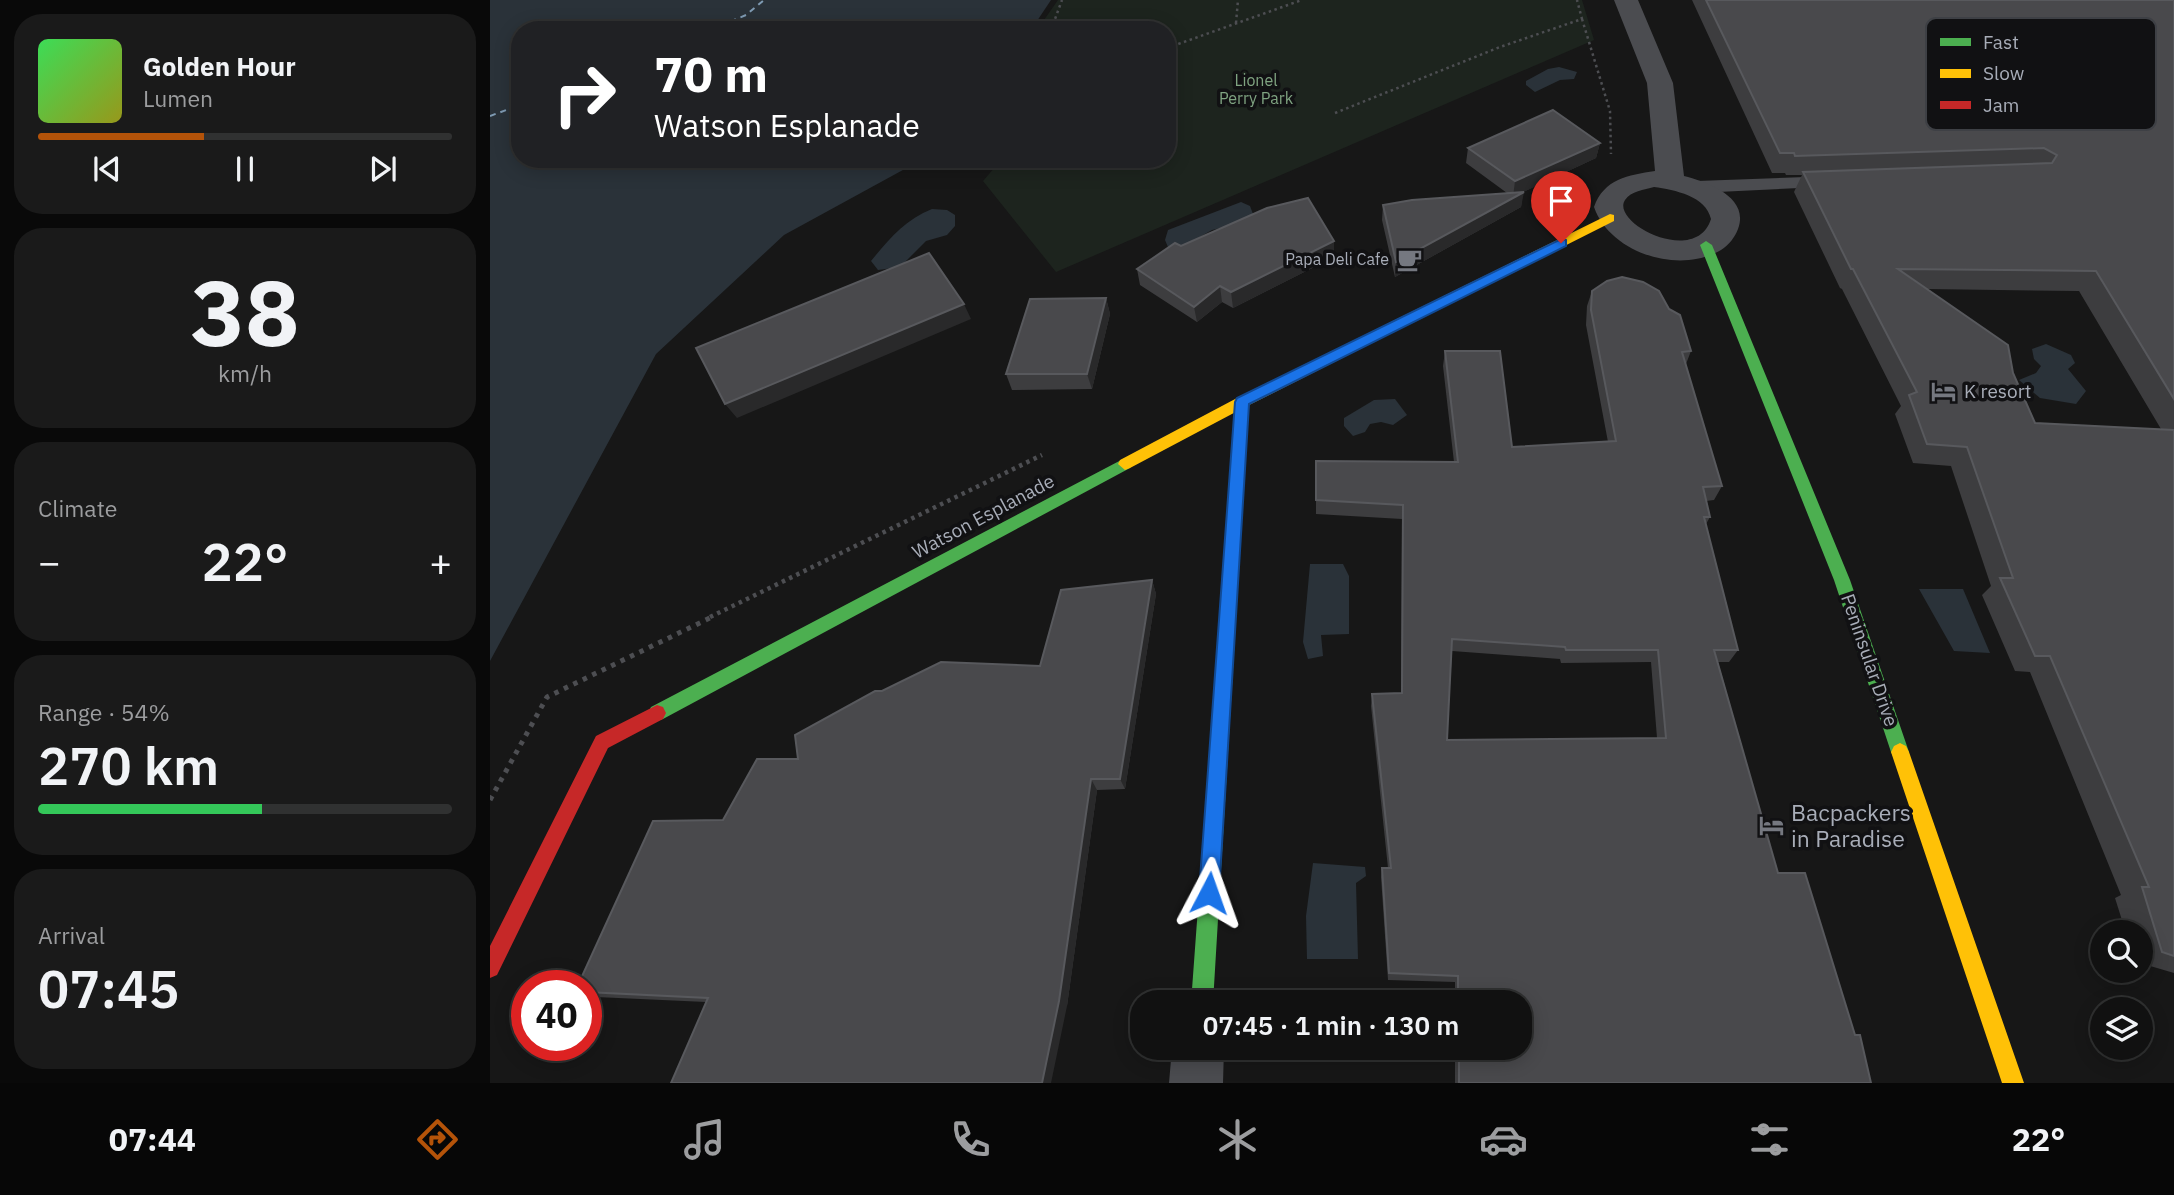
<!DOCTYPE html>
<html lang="en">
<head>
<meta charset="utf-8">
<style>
	body { margin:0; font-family:"IBM Plex Sans",sans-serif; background:#1a1a1a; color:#f1f3f6; height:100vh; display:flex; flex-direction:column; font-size:26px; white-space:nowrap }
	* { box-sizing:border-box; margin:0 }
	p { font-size:23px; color:#9c9d9f }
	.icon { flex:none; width:38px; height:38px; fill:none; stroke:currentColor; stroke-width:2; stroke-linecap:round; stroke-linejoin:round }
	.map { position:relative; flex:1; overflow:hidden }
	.side { display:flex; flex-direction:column; gap:14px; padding:14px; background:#090909; width:490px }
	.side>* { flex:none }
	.guide { position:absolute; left:21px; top:21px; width:665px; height:147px; border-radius:28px; box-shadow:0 4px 18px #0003,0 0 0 2px #303131; background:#202124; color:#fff; overflow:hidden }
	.buttons { position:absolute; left:1600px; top:920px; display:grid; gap:14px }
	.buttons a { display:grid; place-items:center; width:63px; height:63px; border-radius:50%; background:#111; box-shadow:0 4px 18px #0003,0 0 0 2px #303131; font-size:35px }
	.speed { position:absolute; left:21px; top:970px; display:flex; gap:14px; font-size:35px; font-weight:700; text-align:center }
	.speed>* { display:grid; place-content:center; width:91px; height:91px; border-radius:50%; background:#111; box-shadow:0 4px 18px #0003,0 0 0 2px #303131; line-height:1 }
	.speed .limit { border:10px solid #d22; background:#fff; color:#111 }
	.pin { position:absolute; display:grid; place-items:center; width:60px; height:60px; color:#fff; margin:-72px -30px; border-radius:50% 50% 50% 0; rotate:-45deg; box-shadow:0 0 7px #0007 }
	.pin .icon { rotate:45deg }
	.me { position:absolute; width:77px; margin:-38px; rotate:4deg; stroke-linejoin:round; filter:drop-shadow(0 0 5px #0008) }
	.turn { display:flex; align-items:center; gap:24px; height:147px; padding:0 28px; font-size:32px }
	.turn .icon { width:91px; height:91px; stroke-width:2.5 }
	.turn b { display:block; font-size:49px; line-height:60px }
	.big { font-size:52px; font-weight:600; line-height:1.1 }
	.side .widget { flex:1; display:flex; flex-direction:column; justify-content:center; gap:10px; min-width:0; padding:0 24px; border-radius:28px; background:#1a1a1a }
	.side .dial { align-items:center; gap:0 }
	.dial b { font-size:91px; line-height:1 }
	.song { display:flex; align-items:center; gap:21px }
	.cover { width:84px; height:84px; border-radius:10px; background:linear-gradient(135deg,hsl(130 70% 55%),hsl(60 70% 35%)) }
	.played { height:7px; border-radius:4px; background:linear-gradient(90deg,#b45309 40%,#303131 40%) }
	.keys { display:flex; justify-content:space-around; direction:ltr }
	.heat { display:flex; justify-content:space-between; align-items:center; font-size:38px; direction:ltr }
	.charge { height:10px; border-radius:5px; background:linear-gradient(90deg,#34c759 54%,#303131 0) }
	.trip { position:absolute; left:640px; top:990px; width:402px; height:70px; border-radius:28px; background:#111; box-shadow:0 4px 18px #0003,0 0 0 2px #303131; font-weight:600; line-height:70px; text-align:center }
	.menu { display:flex; height:112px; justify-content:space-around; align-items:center; background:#070707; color:#9c9d9f }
	.menu .icon { width:49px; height:49px }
	.menu .on { color:#b45309 }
	.menu b { font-size:32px; color:#f1f3f6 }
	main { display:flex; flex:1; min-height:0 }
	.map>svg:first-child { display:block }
	.green { fill:#1d241e }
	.water { fill:#2a3239 }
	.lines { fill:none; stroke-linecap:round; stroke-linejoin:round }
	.ferry { stroke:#7f9bb3; stroke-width:2; stroke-dasharray:6 5; stroke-linecap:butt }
	.path-far2 { stroke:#4d4e52; stroke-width:2.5; stroke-dasharray:2.5 3.5; stroke-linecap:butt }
	.path-far1 { stroke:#4d4e52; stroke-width:4.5; stroke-dasharray:3.5 4.5; stroke-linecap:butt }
	.path { stroke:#4d4e52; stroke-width:5; stroke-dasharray:4.5 6; stroke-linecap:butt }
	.lane { fill:#4b4c50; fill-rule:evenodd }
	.street { fill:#4b4c50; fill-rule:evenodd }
	.fast { fill:#4caf50; fill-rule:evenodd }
	.slow { fill:#ffc107; fill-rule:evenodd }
	.jam { fill:#c62828; fill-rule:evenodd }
	.wall { fill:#3d3d3f; fill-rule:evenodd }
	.shaded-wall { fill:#29292a }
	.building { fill:#49494c; stroke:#58595d; stroke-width:2; fill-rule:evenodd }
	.route { fill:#1a73e8; stroke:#114b97; stroke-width:2 }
	.labels { text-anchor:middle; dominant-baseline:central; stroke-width:7; stroke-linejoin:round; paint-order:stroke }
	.far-park-label { font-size:16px; fill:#7fa381; stroke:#111113 }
	.far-poi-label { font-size:16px; fill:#a8adb8; stroke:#111113; text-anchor:end }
	.poi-label { font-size:19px; fill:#a8adb8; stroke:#111113; text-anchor:start }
	.street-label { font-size:19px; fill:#a8adb8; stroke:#111113 }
	.near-poi-label { font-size:23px; fill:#a8adb8; stroke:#111113; text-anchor:start }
	.key { fill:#111113; stroke:#3e4045; stroke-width:2 }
	.key-label { font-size:19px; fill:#a8adb8 }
</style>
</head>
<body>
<main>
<section class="side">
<div class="widget">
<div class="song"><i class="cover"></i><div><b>Golden Hour</b><p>Lumen</p></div></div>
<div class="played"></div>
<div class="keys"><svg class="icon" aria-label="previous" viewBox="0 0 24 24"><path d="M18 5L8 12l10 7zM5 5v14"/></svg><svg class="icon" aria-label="pause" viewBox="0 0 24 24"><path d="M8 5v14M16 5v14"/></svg><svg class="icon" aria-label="next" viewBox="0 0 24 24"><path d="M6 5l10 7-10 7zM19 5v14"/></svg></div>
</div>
<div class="widget dial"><b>38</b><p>km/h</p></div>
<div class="widget"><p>Climate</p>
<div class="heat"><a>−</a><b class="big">22°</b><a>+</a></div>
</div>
<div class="widget"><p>Range · 54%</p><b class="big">270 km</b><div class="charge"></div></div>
<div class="widget"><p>Arrival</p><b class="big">07:45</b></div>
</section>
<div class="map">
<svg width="1684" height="1083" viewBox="0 0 1684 1083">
	<rect width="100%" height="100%" fill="#171717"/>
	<!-- green -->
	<path class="green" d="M568,0H1092L1104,40L566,272L493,181L512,159H677V30H547Z"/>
	<!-- water -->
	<path class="water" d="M0,0H561L541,30H30V159H433L294,235L166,354L0,661Z
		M1069,67L1087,72L1084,79L1070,80L1045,92L1036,85V81L1058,69Z
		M751,202L760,206L763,214L759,221L722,230L687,250L678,247L675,240L678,230Z
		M442,209L457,210L465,215V226L457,235L436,241L410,267L388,270L381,261C399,239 415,220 442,209Z
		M1556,344L1581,355L1585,363L1578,369L1596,391L1586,404L1550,398L1529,380L1546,373L1551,366L1544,359L1542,349Z
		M905,399L917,415L903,425L891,422L880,424L875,432L863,436L854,426V418L884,400Z
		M820,564H853L859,576V634L831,635L833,656L818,659L813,642Z
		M1429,589H1473L1500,653L1464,651Z
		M823,863L875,867L876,876L866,883L868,959H817L816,916Z"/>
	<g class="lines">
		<!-- ferry -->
		<path class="ferry" d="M220,30L256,15L274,0
			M0,116L30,105"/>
		<!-- path-far2 -->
		<path class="path-far2" d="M1092,19L1120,111L1121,154
			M746,23L748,0
			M561,30L572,0
			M677,48L812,0
			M845,113L1010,47L1092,19L1087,0"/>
		<!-- path-far1 -->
		<path class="path-far1" d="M220,617L552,455"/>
		<!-- path -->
		<path class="path" d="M0,800L57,697L224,616"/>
		<!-- lane -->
		<path class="lane" d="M1344,176L1351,178L1354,182L1351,186L1207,193L1200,191L1197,187L1200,183L1207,181Z"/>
		<!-- street -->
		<path class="street" d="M1124,0H1148L1183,83L1194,176C1217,182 1260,197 1248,229C1245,237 1239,245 1231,250C1189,275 1120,253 1104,207C1114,179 1138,175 1165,171L1157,83ZM1164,187C1185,190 1216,196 1221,219C1206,267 1120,223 1135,200C1141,191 1154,190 1164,187Z
			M682,1048H734L733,1083H679Z"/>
		<!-- fast -->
		<path class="fast" d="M1216,241L1222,245L1360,580L1419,752L1416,758L1410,761L1404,758L1401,752L1344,580L1210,245Z
			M752,397L759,402L723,1003H701L745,402Z
			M635,458L642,464L640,468L173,719L167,721L161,719L158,713L161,707Z"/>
		<!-- slow -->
		<path class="slow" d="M1120,214L1124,215V221L757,406L640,468L635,470L628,464L630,460L747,398Z
			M1410,743L1416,746L1419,752L1534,1083H1512L1401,752L1404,746Z"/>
		<!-- jam -->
		<path class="jam" d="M167,705L173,707L176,713L173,719L118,748L7,975L0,978V946L106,736Z"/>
	</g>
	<!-- wall -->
	<path class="wall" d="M1202,0H1684V973L1650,963V933H1636L1625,898L1631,895L1540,672L1525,671L1492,595L1501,586L1461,466L1423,463L1405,414L1411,406L1352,289L1350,288L1304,192L1312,175H1296L1295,173H1282ZM1437,289L1589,291L1671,429L1545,423L1523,373Z
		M1110,143L1106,158L1033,192L1031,207L905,277L892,220L893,205L1017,193L976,163L978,148Z
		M691,246L844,257L743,308L732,302L707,322L650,285L647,269Z
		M1102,291L1201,351L1196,364L1232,486L1224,500L1216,501L1220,517L1216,524L1248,650L1239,662H1228L1288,873L1381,1083H965V1048H1031V1003H965V982L898,980L891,877L892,868H898L881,706L882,694L911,693L912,519L826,514V461L964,462L953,366L955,351L1022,447L1118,442L1096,325L1097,306ZM962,651L1070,659L1071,663L1161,662L1167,738L957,740Z
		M616,298L620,314L602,389L522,390L516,374Z
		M662,580L666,594L635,789L607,790L577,1006L216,1002L106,997L96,994V985L233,820L392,691L550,666Z"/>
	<!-- shaded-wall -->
	<path class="shaded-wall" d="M1110,143L1106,158L1023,197L1025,181Z
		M1034,192L1031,207L905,277L906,262Z
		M844,241V257L743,308L741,292Z
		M730,286L732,302L707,322L704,307Z
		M616,298L620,314L602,389L597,374Z
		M474,304L481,319L247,418L235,404Z
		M662,580L666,594L635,789L630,779Z
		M601,779L607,790L577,1006L561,1083H552Z"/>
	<!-- building -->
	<path class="building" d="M1216,0H1684V399L1606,271L1408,269L1518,345L1523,373L1545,423L1684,430V956L1672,952L1652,887H1659L1560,656H1545L1510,578H1523L1477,447L1437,444L1419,395L1427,392L1363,269H1361L1313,172L1562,163L1567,155L1554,148L1305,156L1304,153H1290Z
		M1063,110L1110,143L1025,181L978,148Z
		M1034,192L906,262L893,205L922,200Z
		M818,198L844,241L741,292L730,286L704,307L647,269L685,243L691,246L777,208Z
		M439,253L474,304L235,404L206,348Z
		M1132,277L1153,282L1169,291L1179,309L1190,315L1201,351L1192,352L1232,486L1213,487L1220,517H1214L1248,650H1224L1288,873H1315L1365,1035H1370L1381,1083H969V1048H1031V1003H968V976L899,973L892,868H901L882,694L912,693L913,505L826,500V461L968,462L955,351H1010L1022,447L1126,441L1101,310L1102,291L1117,281ZM962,639L1075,647L1076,650H1168L1176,738L957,740Z
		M616,298L597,374H516L540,299Z
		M662,580L630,779H601L569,1001L552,1083H181L218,998L96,992V985H88L163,821L233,820L267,759H308L305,735L385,691H392L451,662L550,666L571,590Z"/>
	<!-- route -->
	<path class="route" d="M1071,239L1076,240V246L759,404L729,893L726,900L719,903L712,900L709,893L745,402L747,398Z"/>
	<!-- icons -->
	<defs>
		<symbol id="cafe-bare" viewBox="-9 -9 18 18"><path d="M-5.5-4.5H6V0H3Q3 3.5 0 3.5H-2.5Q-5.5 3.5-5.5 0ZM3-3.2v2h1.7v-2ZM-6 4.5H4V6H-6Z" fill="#757880" stroke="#111113" stroke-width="2.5" paint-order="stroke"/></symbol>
		<symbol id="hotel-bare" viewBox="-9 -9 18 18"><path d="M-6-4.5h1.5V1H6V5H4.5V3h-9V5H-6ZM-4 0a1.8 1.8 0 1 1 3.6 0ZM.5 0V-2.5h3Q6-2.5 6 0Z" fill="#757880" stroke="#111113" stroke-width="2.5" paint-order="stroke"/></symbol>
	</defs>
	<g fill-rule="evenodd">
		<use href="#cafe-bare" x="902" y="242" width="35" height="35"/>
		<use href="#hotel-bare" x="1436" y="374" width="35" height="35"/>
		<use href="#hotel-bare" x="1264" y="808" width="35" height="35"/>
	</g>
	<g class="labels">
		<!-- far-park labels -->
		<g class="far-park-label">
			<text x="766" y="80">Lionel<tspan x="766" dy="18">Perry Park</tspan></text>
		</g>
		<!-- far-poi labels -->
		<g class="far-poi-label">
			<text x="899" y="259">Papa Deli Cafe</text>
		</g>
		<!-- poi labels -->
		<g class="poi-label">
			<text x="1474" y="391">K resort</text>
		</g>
		<!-- street labels -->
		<g class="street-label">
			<text transform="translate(493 516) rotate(-28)">Watson Esplanade</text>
			<text transform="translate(1380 660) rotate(71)">Peninsular Drive</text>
		</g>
		<!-- near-poi labels -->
		<g class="near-poi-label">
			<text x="1301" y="812">Bacpackers<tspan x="1301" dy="26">in Paradise</tspan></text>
		</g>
	</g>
	<!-- legend -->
	<rect x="1436" y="18" width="230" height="112" rx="10" class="key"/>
	<rect x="1450" y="38" width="31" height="8" fill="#4caf50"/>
	<rect x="1450" y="69" width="31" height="9" fill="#ffc107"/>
	<rect x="1450" y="101" width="31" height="8" fill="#c62828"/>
	<g class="key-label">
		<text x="1493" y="49">Fast</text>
		<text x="1493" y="80">Slow</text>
		<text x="1493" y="112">Jam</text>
	</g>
</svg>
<div class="buttons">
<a><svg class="icon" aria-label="search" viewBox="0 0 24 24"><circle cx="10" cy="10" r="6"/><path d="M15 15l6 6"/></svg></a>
<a><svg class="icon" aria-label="layers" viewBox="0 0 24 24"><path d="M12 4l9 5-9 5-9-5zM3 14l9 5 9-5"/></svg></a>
</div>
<div class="speed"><div class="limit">40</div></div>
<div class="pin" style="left:1071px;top:243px;background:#d93025"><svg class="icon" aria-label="arrive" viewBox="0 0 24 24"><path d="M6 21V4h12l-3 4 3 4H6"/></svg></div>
<svg class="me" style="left:719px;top:893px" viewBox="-20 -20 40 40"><path d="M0-17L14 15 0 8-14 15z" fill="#1a73e8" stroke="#fff" stroke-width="4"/></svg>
<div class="trip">07:45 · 1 min · 130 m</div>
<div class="guide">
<div class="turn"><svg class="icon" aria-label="right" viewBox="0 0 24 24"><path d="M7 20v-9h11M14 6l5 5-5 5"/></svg><div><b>70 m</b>Watson Esplanade</div></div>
</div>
</div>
</main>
<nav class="menu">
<b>07:44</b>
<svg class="icon on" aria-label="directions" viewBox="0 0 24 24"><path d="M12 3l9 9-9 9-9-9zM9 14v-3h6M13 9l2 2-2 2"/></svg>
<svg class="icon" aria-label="music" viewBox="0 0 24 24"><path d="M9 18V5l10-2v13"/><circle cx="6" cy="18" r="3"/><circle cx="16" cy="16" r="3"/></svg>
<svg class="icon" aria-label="phone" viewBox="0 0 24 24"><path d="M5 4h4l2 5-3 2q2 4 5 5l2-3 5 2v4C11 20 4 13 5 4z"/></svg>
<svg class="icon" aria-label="climate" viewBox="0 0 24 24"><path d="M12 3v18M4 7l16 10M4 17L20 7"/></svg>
<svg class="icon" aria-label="car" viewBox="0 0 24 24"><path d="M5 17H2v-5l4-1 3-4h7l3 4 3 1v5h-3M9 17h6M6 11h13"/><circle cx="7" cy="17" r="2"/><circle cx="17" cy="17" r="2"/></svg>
<svg class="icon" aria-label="filters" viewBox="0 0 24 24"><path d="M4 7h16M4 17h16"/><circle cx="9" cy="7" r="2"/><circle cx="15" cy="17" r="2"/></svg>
<b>22°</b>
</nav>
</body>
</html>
